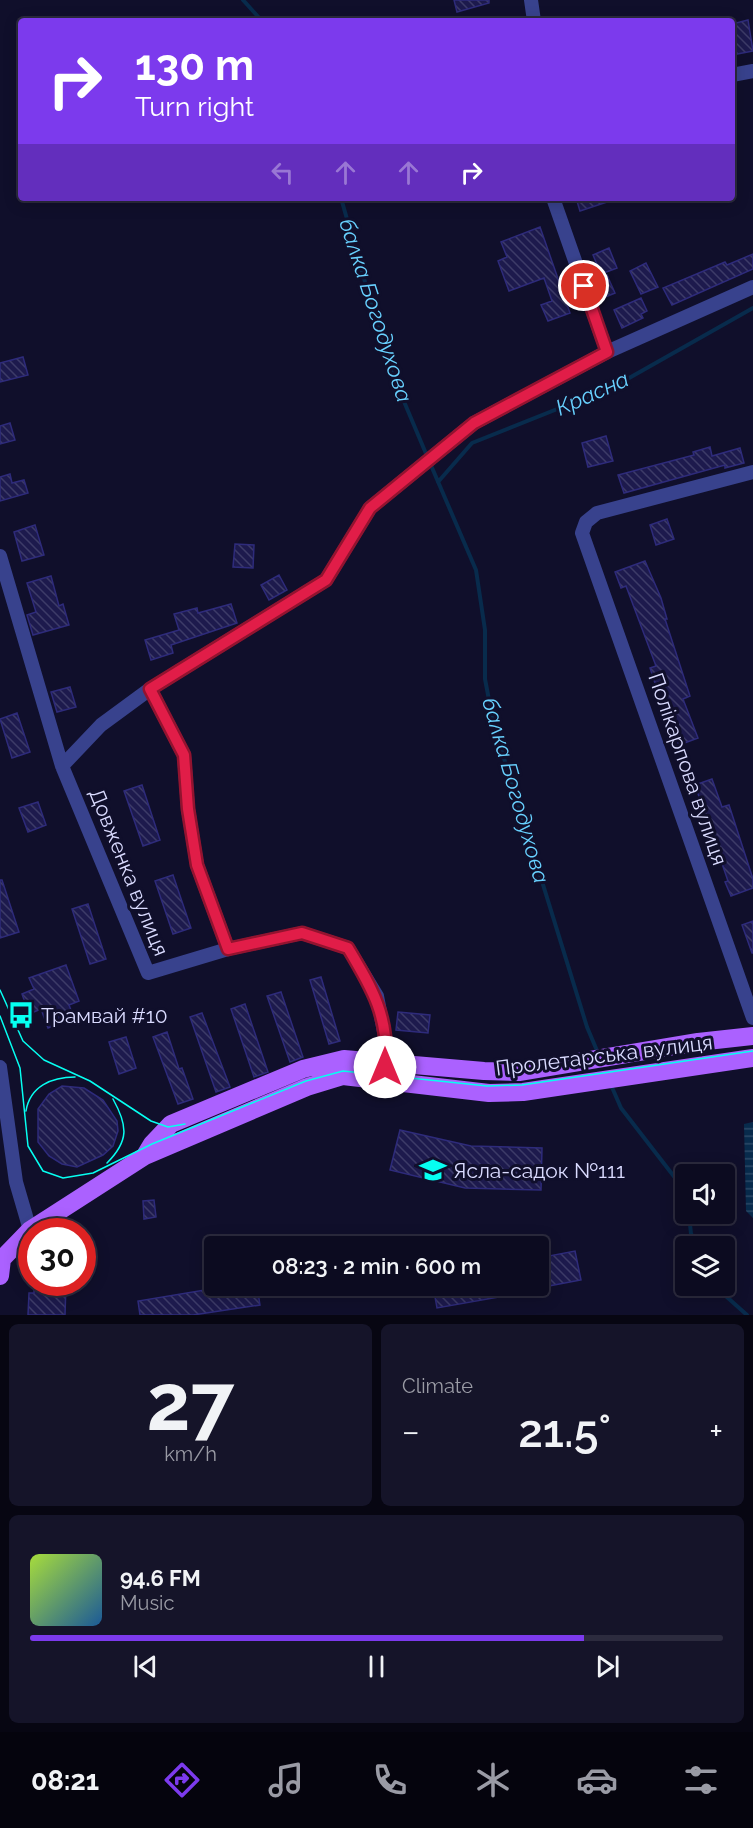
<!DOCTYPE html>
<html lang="en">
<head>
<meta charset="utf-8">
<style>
	body { margin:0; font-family:Raleway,sans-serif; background:#151429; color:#f1f3f6; height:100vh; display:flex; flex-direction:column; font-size:22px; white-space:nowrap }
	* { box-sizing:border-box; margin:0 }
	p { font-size:20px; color:#9a9ba5 }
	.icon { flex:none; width:33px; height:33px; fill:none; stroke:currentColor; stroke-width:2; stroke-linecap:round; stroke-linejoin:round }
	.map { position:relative; height:1315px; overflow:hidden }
	.details { display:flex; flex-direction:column; gap:9px; padding:9px; background:#070612; flex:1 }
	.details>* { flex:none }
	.top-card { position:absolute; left:18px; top:18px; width:717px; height:183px; border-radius:6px; box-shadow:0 3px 15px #0003,0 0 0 2px #2c2b3e; background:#7c3aed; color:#fff; overflow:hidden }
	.tools { position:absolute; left:675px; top:1164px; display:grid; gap:12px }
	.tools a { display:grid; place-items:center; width:60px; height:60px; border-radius:6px; background:#0c0b20; box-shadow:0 3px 15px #0003,0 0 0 2px #2c2b3e; font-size:30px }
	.speed { position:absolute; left:18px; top:1218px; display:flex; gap:12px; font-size:30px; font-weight:700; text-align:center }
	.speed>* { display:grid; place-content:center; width:78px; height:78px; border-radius:50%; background:#0c0b20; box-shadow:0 3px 15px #0003,0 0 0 2px #2c2b3e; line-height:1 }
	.speed .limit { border:9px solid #d22; background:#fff; color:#111 }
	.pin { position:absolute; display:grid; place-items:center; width:51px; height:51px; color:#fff; margin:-26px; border:3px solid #fff; border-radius:50%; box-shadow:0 2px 6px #0007 }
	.me { position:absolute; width:66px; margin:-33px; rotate:0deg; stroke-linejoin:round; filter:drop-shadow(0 0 4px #0008) }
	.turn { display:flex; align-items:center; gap:21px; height:126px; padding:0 18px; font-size:27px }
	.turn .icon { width:78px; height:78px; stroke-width:2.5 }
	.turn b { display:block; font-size:42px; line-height:51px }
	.lanes { display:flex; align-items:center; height:57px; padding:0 18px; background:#0003; justify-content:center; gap:30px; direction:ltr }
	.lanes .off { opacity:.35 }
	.big { font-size:45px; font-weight:600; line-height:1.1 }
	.details .card { flex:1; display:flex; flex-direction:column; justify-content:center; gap:9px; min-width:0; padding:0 21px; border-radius:9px; background:#151429 }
	.details .dial { align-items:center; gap:0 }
	.dial b { font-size:78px; line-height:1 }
	.song { display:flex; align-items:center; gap:18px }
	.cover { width:72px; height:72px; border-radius:9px; background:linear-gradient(135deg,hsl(80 70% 55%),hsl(210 70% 35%)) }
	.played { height:6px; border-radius:3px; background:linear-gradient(90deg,#7c3aed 80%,#2c2b3e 80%) }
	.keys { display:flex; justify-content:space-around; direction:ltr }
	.heat { display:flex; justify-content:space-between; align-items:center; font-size:33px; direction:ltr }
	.details .tiles { flex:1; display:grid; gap:9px; grid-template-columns:1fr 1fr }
	.card:last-child { grid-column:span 2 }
	.trip { position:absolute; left:204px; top:1236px; width:345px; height:60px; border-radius:6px; background:#0c0b20; box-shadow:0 3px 15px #0003,0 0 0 2px #2c2b3e; font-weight:600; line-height:60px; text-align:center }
	.menu { display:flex; height:96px; justify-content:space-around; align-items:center; background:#05040d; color:#9a9ba5 }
	.menu .icon { width:42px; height:42px }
	.menu .selected { color:#7c3aed }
	.menu b { font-size:27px; color:#f1f3f6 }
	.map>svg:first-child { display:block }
	.water { fill:url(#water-rules) }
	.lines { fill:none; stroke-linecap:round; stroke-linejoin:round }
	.stream { stroke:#082b4c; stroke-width:4 }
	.building { fill:url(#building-back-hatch); stroke:#2e2b7b; stroke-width:1.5 }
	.minor { stroke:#38428d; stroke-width:14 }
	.major { stroke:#ab61ff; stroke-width:18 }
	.tram { stroke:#06fff1; stroke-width:1.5 }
	.route-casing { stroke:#92132f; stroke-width:15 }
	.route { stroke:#e11d48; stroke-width:10 }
	.labels { text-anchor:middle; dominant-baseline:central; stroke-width:6; stroke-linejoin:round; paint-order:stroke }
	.street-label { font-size:21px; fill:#dadbff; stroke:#100f2b }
	.poi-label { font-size:21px; fill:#dadbff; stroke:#100f2b; text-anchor:start }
	.water-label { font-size:22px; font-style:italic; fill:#68d1ff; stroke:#100f2b }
</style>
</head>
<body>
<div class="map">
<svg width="753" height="1315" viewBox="0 0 753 1315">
	<defs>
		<pattern id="water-rules" width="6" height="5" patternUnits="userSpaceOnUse" patternTransform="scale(1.5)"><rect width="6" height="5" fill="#082b4c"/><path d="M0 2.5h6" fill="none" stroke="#2b4967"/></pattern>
		<pattern id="building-back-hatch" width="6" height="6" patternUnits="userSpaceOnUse" patternTransform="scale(1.5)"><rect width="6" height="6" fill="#1d1a4d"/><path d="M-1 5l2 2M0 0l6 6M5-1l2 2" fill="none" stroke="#3d3b68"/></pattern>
	</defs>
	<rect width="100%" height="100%" fill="#100f2b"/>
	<!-- water -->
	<path class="water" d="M753,1122V1218L746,1211L744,1124Z"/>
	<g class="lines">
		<!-- stream -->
		<path class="stream" d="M243,0L262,21
			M341,198L389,366L427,456
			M430,463L476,570L485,630V679L494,726L587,1027L598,1053
			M438,482L472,443L615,386L753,308
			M611,1085L621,1108L686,1192
			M689,1214L691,1234L701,1246
			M719,1286V1290L747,1315"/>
	</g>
	<!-- building -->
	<path class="building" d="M454,0H489V3L457,12Z
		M748,20L753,51L732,55V24Z
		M576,198H612L613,200L580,211Z
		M540,227L570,313L548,321L541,305L552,301L544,278L509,291L498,261L507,257L501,242Z
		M609,248L617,268L601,274L593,255Z
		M753,254V269L672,305L663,288L725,262L727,265Z
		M646,263L658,287L641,294L630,271Z
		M607,275L615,293L603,298L595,280Z
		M641,298L647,311L641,314L643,318L622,328L614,310Z
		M23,357L28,375L0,382V363Z
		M10,423L15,440L0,444V426Z
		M606,436L613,461L588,467L582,443Z
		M710,447L712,456L740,448L744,463L725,468V465L624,493L618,475L694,455L693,452Z
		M10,474L12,483L24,480L28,493L0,501V477Z
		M667,519L674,539L656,545L650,525Z
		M35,525L44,555L22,561L14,532Z
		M235,544L254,545L253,568L233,567Z
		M645,561L661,598L667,619H665L690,696L683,699L698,738L679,745L668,715L672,713L659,682L655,683L650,668L656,666L626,586L621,588L615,572Z
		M279,575L287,590L269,600L261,585Z
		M51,576L59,606L63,604L69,625L33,635L27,615L36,612L27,583Z
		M231,604L237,623L171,645L173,653L151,660L145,640L179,630L174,614L197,608L198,613Z
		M70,687L76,707L57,712L51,692Z
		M17,713L30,752L12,758L0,719Z
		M712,779L722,807L729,805L753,879V888L731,896L725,882L728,881L695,785Z
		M142,785L160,840L143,846L124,791Z
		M38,802L46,825L28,832L19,808Z
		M173,875L191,928L173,934L155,881Z
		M0,880H2L19,932L0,938Z
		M88,904L106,959L90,964L72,909Z
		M753,921V953H752L742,925Z
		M66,965L79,1001L69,1005L74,1018L48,1028L41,1009L29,1014L22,994L34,989L29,978Z
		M321,977L340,1041L329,1044L310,980Z
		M281,992L303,1057L290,1062L267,996Z
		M245,1004L268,1072L254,1077L231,1009Z
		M398,1012L430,1015L428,1033L396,1030Z
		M202,1013L230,1087L216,1092L190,1017Z
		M167,1032L179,1069L182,1068L193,1099L178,1104L153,1037Z
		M126,1037L136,1068L119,1074L109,1042Z
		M62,1086L84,1088L103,1100L117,1121L118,1131L113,1146L103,1155L77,1167L62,1164L49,1156L38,1142V1109L49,1094Z
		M400,1130L471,1146L542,1148L541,1190L465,1188L390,1170Z
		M154,1200L156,1217L144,1219L143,1201Z
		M575,1251L581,1280L538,1288V1258Z
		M34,1284L66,1285L65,1315H28L29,1293H34Z
		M229,1286H257L260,1305L193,1315H140L138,1301Z
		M433,1286H503L505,1296L437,1308Z"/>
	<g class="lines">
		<!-- minor -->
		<path class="minor" d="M531,0L534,21
			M732,75L753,71
			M553,198L607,352
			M753,472L597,513L586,522L582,533L753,1018
			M0,556L62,766L148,973L228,949L302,933L348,948L377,996L387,1047L385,1070
			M150,689L184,755L188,809L197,865L228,949
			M62,766L101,725L150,689L326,580L370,508L474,423L607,352L753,287
			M0,1067L16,1182L30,1230"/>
		<!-- major -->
		<path class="major" d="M146,1154L152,1144L171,1124L303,1069L344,1059L484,1071L519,1072L698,1042L753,1036
			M0,1276L2,1259L30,1230L145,1156L307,1087L343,1076L489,1093L523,1092L753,1058"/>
		<!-- tram -->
		<path class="tram" d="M0,990L23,1041L44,1060L90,1081L151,1121L168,1127L185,1124
			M0,1016L20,1068L28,1146L43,1171L63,1178L93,1173L152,1144L252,1103L306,1081L343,1071L487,1086L522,1085L753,1051
			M26,1111C30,1086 52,1077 75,1077
			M107,1163C129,1141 128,1126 113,1099"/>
	</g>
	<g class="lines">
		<defs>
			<path id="route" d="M385,1067C390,1018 372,988 348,948L302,933L228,949L197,865L188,809L184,755L150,689L326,580L370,508L474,423L607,352L584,286"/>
		</defs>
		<!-- route casing -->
		<use href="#route" class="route-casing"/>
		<!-- route -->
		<use href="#route" class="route"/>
	</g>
	<!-- icons -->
	<defs>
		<symbol id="bus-bare" viewBox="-9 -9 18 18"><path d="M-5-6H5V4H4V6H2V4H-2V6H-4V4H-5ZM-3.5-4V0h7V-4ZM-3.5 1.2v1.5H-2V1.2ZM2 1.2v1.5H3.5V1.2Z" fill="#06fff1" stroke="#100f2b" stroke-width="2.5" paint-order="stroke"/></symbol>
		<symbol id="school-bare" viewBox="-9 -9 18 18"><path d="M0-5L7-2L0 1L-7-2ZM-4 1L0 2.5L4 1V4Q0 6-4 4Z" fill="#06fff1" stroke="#100f2b" stroke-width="2.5" paint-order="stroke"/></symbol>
	</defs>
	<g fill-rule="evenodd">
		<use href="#bus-bare" x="2" y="996" width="38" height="38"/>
		<use href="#school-bare" x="414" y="1151" width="38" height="38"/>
	</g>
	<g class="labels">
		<!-- street labels -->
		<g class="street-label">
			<text transform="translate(688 769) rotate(71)">Полікарпова вулиця</text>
			<text transform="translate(129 872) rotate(68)">Довженка вулиця</text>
			<text transform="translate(604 1055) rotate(-7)">Пролетарська вулиця</text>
		</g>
		<!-- poi labels -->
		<g class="poi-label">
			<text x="41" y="1015">Трамвай #10</text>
			<text x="453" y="1170">Ясла-садок №111</text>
		</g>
		<!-- water labels -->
		<g class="water-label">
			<text transform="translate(376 310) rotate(72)">балка Богодухова</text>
			<text transform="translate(592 393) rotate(-24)">Красна</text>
			<text transform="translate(516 790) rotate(74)">балка Богодухова</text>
		</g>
	</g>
</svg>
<div class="tools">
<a><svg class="icon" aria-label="sound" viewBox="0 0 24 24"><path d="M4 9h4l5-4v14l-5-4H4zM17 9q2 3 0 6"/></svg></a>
<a><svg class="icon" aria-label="layers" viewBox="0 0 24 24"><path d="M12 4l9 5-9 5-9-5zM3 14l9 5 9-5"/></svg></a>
</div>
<div class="speed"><div class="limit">30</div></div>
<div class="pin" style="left:584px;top:286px;background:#d93025"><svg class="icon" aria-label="arrive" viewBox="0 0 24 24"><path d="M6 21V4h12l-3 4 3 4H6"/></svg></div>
<svg class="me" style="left:385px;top:1067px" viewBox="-20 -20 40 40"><circle r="19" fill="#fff"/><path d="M0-13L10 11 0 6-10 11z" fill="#e11d48"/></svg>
<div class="trip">08:23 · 2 min · 600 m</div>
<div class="top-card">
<div class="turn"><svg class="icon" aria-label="right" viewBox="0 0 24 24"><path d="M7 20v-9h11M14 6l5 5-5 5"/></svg><div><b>130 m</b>Turn right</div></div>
<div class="lanes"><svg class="icon off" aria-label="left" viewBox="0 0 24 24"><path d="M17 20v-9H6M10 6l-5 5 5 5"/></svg><svg class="icon off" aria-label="ahead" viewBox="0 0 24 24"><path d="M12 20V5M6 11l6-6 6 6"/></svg><svg class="icon off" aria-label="ahead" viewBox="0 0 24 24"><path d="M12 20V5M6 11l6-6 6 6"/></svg><svg class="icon" aria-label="right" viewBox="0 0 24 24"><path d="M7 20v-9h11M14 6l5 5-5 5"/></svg></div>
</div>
</div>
<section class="details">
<div class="tiles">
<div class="card dial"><b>27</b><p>km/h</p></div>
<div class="card"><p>Climate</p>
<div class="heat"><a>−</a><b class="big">21.5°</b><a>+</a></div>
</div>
<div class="card">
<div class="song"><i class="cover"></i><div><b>94.6 FM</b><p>Music</p></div></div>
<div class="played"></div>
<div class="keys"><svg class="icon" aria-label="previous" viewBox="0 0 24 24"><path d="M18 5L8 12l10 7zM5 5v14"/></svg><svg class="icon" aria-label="pause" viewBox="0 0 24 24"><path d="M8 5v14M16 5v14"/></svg><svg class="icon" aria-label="next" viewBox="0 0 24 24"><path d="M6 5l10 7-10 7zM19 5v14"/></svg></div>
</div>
</div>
</section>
<nav class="menu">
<b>08:21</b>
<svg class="icon selected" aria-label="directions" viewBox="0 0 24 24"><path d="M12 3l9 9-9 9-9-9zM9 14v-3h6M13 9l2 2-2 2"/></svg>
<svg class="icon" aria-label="music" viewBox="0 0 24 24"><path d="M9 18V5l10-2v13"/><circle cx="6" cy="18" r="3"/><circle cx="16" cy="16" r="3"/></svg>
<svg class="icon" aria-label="phone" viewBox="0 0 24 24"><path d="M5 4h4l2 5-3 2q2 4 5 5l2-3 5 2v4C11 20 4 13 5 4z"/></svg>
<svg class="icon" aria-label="climate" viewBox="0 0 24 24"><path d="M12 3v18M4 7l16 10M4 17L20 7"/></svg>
<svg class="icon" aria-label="car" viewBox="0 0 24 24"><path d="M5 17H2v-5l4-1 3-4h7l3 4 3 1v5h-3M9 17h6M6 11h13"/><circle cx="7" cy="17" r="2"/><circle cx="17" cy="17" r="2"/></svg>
<svg class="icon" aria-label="filters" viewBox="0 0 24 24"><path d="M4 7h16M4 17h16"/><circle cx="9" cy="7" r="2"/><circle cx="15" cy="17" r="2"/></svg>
</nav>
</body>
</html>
